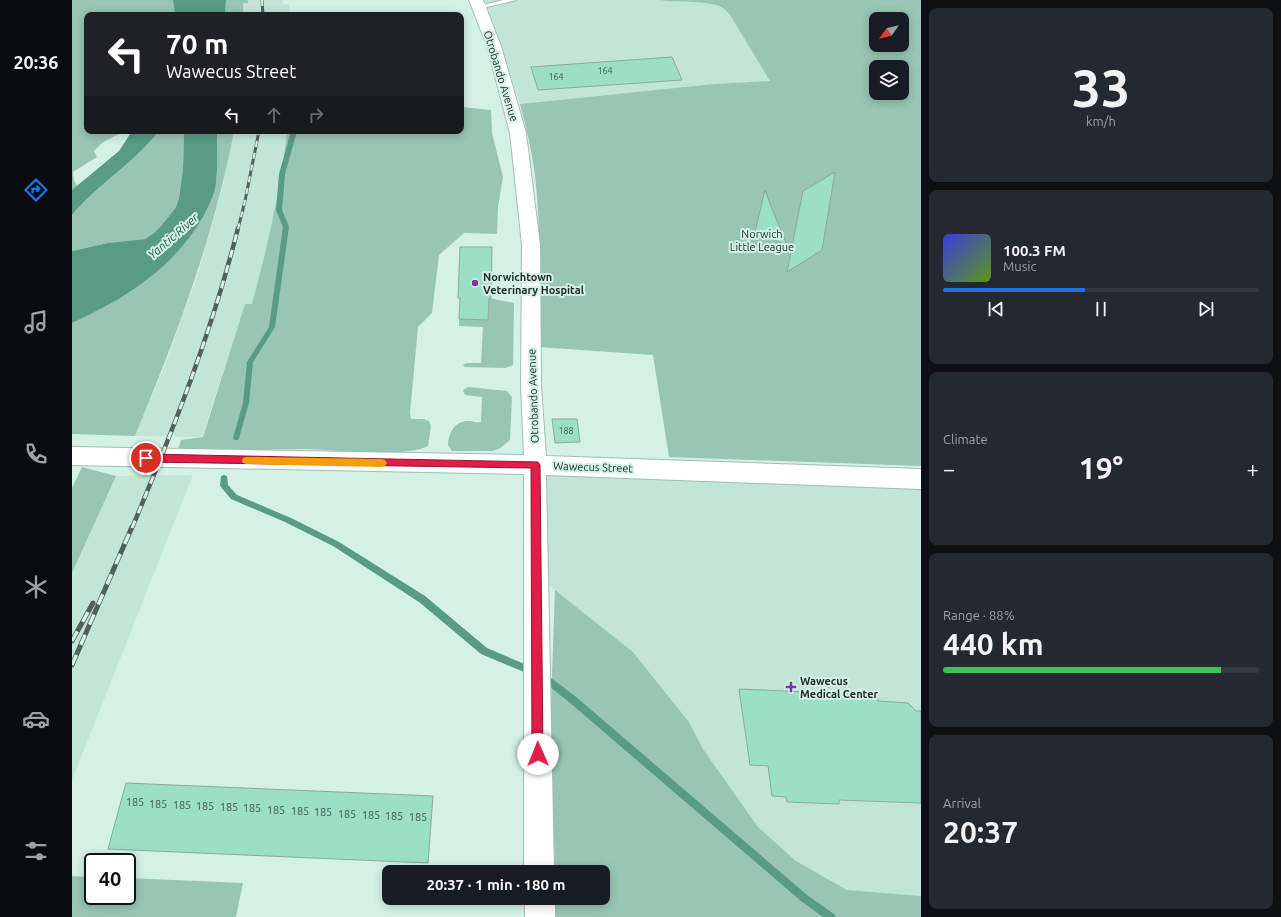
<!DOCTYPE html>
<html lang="en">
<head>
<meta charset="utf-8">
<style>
	body { margin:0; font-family:Ubuntu,sans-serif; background:#242831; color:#f1f3f6; height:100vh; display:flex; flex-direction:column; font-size:15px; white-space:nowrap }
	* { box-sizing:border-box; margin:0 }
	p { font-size:13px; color:#9ea1a6 }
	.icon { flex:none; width:22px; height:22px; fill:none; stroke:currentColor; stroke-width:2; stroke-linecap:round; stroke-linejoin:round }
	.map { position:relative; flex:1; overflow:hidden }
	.drawer { display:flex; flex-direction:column; gap:8px; padding:8px; background:#0d0f14; width:360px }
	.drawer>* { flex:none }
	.top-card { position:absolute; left:12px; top:12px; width:380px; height:122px; border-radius:8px; box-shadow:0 2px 10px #0003; background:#202124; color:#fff; overflow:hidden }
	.needle { width:26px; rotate:236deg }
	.buttons { position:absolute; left:797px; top:12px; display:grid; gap:8px }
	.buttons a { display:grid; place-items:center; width:40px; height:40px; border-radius:8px; background:#171b24; box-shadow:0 2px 10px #0003; font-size:20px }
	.speed { position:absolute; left:12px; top:853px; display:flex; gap:8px; font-size:20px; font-weight:700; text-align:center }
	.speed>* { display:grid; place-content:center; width:52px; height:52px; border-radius:50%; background:#171b24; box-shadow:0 2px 10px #0003; line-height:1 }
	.speed .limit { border:2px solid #111; border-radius:6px; background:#fff; color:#111 }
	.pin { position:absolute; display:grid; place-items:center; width:34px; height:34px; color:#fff; margin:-17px; border:2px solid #fff; border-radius:50%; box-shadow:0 1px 4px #0007 }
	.me { position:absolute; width:44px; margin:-22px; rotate:359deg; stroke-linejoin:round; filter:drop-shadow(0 0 3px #0008) }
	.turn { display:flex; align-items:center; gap:14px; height:84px; padding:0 16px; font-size:18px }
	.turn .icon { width:52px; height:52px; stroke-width:2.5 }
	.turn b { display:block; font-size:28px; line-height:34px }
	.lanes { display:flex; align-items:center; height:38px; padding:0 16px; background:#0003; justify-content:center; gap:20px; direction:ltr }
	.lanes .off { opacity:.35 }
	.big { font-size:30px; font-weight:700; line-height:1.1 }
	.drawer .widget { flex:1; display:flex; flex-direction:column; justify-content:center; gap:6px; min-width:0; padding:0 14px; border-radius:8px; background:#242831 }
	.drawer .dial { align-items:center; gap:0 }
	.dial b { font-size:52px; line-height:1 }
	.song { display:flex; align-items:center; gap:12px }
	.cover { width:48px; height:48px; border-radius:6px; background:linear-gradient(135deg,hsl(240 70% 55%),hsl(90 70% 35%)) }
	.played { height:4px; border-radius:2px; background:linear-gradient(90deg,#1a73e8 45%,#363941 45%) }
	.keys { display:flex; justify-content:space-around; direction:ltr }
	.heat { display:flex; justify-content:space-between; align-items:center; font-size:22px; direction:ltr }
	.charge { height:6px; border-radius:3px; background:linear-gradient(90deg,#34c759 88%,#363941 0) }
	.trip { position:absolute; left:310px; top:865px; width:228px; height:40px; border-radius:8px; background:#171b24; box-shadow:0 2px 10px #0003; font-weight:700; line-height:40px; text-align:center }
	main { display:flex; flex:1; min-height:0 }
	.tab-bar { display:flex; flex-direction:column; width:72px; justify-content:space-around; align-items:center; background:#090b0e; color:#9ea1a6 }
	.tab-bar .icon { width:28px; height:28px }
	.tab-bar .selected { color:#1a73e8 }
	.tab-bar b { font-size:18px; color:#f1f3f6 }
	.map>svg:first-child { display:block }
	.built { fill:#c1e6d8 }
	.green { fill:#98c5b4; fill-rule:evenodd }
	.water { fill:#599b85 }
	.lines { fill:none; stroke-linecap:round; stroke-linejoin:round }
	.stream { fill:#599b85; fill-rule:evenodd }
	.building { fill:#9bdfc7; stroke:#8ca89d }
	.service-casing { stroke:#a1beb3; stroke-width:2 }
	.tertiary-casing { stroke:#a1beb3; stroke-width:2 }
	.service { fill:#fff; fill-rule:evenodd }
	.tertiary { fill:#fff; fill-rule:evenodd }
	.rail-far2-casing { stroke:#50605a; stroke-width:3 }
	.rail-far1-casing { stroke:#50605a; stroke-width:4.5 }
	.rail-casing { stroke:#50605a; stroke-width:5 }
	.rail-far2 { stroke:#d4f1e6; stroke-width:2; stroke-dasharray:6; stroke-linecap:butt }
	.rail-far1 { stroke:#d4f1e6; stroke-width:3; stroke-dasharray:8; stroke-linecap:butt }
	.rail { stroke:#d4f1e6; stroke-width:3.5; stroke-dasharray:11; stroke-linecap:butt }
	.route { fill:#e11d48; stroke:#92132f }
	.slow { fill:#f59e0b }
	.poi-dot { fill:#7a35a9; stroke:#d4f1e6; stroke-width:1.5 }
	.labels { text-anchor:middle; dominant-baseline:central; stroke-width:4; stroke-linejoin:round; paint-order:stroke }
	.number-label { font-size:9px; fill:#405a50 }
	.street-label { font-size:11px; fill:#222d29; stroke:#d4f1e6 }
	.park-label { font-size:11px; fill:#103127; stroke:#d4f1e6 }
	.poi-label { font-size:11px; font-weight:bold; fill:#222d29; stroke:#d4f1e6; text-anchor:start }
	.near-number-label { font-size:11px; fill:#405a50 }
	.water-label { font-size:12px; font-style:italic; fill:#1f5545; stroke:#d4f1e6 }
</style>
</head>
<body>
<main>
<nav class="tab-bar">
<b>20:36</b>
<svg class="icon selected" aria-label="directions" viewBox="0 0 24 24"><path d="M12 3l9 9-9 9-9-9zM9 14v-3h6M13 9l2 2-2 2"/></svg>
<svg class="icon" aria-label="music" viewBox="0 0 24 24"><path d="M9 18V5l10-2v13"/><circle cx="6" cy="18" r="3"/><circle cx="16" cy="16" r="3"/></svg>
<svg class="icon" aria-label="phone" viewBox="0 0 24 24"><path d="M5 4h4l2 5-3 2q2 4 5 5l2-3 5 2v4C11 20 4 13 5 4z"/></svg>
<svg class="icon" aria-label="climate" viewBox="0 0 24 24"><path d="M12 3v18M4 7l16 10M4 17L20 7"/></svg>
<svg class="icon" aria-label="car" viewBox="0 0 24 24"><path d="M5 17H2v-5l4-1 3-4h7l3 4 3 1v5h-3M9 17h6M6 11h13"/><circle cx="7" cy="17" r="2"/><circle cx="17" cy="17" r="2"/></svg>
<svg class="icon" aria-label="filters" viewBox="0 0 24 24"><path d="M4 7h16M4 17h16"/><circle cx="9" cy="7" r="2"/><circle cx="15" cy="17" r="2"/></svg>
</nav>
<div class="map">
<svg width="849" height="917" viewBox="0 0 849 917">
	<rect width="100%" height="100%" fill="#d4f1e6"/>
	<!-- built -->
	<path class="built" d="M176,0H211V4H217L218,15H171V3H176Z
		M412,0H588L640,3L650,7L658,15L699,81L642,84L448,104Z
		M162,131H215L210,169L201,219L180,304H173L130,437L63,436L93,365L126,273L149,194Z
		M463,465L849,483V896L775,890L724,861L686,827L631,749L617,722L561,652L464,575Z
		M121,475L0,780V573L44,476Z"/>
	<!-- green -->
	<path class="green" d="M0,0H101L103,15H15V131H52L30,143L22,151L25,157L1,172L2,180L5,186L0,190Z
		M154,0H176V3H171V15H153Z
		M588,0H849V466L597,457L581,355L467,347C466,290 470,232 463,176C460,151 454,127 448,104L642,84L698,81L658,15C656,13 653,9 649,7C636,0 605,3 588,0ZM804,19H830V45H804ZM804,67H830V93H804Z
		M389,107L419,110L420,133L431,177L426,207L425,234L392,233L367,255L360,313L346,327L338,413L339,419H352L357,421L359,426L356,446C333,458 262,450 233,449C190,449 147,452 105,453L109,440L131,437L173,304H180C195,247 209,190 215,131H389Z
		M87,131H112L111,169L107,198L104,207L90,225L82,233L73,239L36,243L0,251V215C26,184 62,163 87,131Z
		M145,131H162C142,237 104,337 63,436L0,434V323C50,300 103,266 131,217C136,207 143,195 144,183C146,166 145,148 145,131Z
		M417,298L442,303L441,365L433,368L393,367L391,365L394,363H409L411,327L387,326V319L416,320Z
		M396,387L435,391L440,397L438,440L427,449L420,451H380L376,445C377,431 383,420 399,421C403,422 405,423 409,422L410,397L393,395L391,390Z
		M10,467L44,476L0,573V488Z
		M483,590L561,652L617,722L631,749L686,827L724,861L775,890L849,896V917H484V898H531V872H483L478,733Z
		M0,876L21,877V896H55V878L171,883L164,917H0Z"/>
	<!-- water -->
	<path class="water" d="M101,0H154L153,15H103Z
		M60,131H87C62,163 26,184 0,215V190L47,151Z
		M112,131H145C145,148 146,166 144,183C143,195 136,207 131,217C102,268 52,299 0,323V251L36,243L73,239L82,233L90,225L104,207L107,198L111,169Z"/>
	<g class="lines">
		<!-- stream -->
		<path class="stream" d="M219,131H225L213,174L210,210L217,227L203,327L181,362L177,403L167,438L166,440H162L161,438L171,403L175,362L197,327L211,227L204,210L207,174Z
			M152,475L155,476L156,485L165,495L219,518L267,542L353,596L415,648L462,668L463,671L462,674L459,675L409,654L347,602L261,546L213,522L159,499L148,486L149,476Z
			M471,672L503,696L735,895L762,914L764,917H751L729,901L497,702L468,679L467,676L468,673Z"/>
	</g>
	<!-- building -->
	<path class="building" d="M600,57L610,80L466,90L459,67Z
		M763,172L750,250L715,272L731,191Z
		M693,190L700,209L715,245L683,232Z
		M388,247H420L419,299L417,298L416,320L387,319L388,298H386Z
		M480,419H505L508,442L483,443Z
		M667,689L805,695L806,701L836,703L844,711H849V803L767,800V804L715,802L714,797L700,796L696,766L678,765Z
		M54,783L361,796L356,863L36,849Z"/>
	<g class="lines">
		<defs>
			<path id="service" d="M431,0H444L407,9L404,7Z"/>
			<path id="tertiary" d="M397,0H411L429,46L454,133L468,245L469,386L474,456L849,469V489L474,475L482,872H452V474L0,465V447L452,455L449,386L450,245L438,133L415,46Z
				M453,898H483V917H453Z"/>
		</defs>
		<!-- service casing -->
		<use href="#service" class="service-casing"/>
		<!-- tertiary casing -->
		<use href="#tertiary" class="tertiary-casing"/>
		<!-- service -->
		<use href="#service" class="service"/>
		<!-- tertiary -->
		<use href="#tertiary" class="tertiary"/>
		<defs>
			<path id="rail-far2" d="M190,0L191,15
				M166,229L173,201L187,131"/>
			<path id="rail-far1" d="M60,528C101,430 140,332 166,228"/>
			<path id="rail" d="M0,641L21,603
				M0,665L60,527"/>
		</defs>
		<!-- rail-far2 casing -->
		<use href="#rail-far2" class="rail-far2-casing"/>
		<!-- rail-far1 casing -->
		<use href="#rail-far1" class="rail-far1-casing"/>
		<!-- rail casing -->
		<use href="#rail" class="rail-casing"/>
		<!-- rail-far2 -->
		<use href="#rail-far2" class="rail-far2"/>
		<!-- rail-far1 -->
		<use href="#rail-far1" class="rail-far1"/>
		<!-- rail -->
		<use href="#rail" class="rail"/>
	</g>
	<!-- route -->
	<path class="route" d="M74,454L466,462L468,465L471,754L470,758L466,760L461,758L460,754L459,468L74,462L70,461L69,458L70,455Z"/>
	<!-- slow -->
	<path class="slow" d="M174,457L310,459L313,460L315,463L313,466L310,467L174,464L171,463L170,461L171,458Z"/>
	<!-- markers -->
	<g class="poi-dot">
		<circle cx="403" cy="283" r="4"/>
		<path d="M717 681h4v4h4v4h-4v4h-4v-4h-4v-4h4z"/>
	</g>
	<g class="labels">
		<!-- number labels -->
		<g class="number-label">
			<text x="533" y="71">164</text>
			<text x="484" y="77">164</text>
			<text x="494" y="431">188</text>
		</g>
		<!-- street labels -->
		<g class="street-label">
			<text transform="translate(429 76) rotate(73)">Otrobando Avenue</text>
			<text transform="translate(461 396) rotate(-92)">Otrobando Avenue</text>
			<text transform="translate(521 467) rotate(2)">Wawecus Street</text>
		</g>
		<!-- park labels -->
		<g class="park-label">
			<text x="690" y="234">Norwich<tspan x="690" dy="13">Little League</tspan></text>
		</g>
		<!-- poi labels -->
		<g class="poi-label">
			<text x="411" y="277">Norwichtown<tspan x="411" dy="13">Veterinary Hospital</tspan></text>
			<text x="728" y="681">Wawecus<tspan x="728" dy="13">Medical Center</tspan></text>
		</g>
		<!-- near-number labels -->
		<g class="near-number-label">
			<text x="63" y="802">185</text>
			<text x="86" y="804">185</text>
			<text x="110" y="805">185</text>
			<text x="133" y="806">185</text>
			<text x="157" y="807">185</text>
			<text x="180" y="808">185</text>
			<text x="204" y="810">185</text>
			<text x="228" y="811">185</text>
			<text x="251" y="812">185</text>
			<text x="275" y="814">185</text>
			<text x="299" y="815">185</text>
			<text x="322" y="816">185</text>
			<text x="346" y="817">185</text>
		</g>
		<!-- water labels -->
		<g class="water-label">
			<text transform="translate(101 236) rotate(-41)">Yantic River</text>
		</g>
	</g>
</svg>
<div class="buttons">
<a><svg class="needle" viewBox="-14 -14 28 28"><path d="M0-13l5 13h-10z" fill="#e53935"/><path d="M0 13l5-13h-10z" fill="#9ea1a6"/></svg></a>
<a><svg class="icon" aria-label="layers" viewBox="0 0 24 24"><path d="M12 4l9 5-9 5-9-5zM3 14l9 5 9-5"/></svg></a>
</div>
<div class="speed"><div class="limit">40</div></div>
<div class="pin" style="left:74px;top:458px;background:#d93025"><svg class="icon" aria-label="arrive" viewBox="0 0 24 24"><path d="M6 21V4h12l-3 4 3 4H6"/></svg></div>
<svg class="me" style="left:466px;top:754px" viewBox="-20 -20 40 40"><circle r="19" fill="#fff"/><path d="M0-13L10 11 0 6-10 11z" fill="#e11d48"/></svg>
<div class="trip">20:37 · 1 min · 180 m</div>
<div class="top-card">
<div class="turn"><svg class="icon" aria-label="left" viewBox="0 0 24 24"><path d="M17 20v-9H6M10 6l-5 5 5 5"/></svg><div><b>70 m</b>Wawecus Street</div></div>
<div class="lanes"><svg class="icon" aria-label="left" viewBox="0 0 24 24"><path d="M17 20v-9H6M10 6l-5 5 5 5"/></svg><svg class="icon off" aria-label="ahead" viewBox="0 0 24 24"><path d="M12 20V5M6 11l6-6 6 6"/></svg><svg class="icon off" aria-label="right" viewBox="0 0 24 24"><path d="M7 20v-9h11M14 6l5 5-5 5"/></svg></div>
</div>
</div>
<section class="drawer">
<div class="widget dial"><b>33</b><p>km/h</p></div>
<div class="widget">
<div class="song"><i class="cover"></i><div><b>100.3 FM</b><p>Music</p></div></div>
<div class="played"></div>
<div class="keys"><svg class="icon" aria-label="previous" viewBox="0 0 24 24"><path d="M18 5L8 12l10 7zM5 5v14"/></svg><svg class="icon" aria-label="pause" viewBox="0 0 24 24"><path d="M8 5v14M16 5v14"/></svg><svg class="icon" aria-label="next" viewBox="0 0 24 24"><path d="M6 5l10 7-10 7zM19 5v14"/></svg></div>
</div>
<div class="widget"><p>Climate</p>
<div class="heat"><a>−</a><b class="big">19°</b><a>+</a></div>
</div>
<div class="widget"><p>Range · 88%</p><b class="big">440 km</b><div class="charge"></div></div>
<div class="widget"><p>Arrival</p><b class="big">20:37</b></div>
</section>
</main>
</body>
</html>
